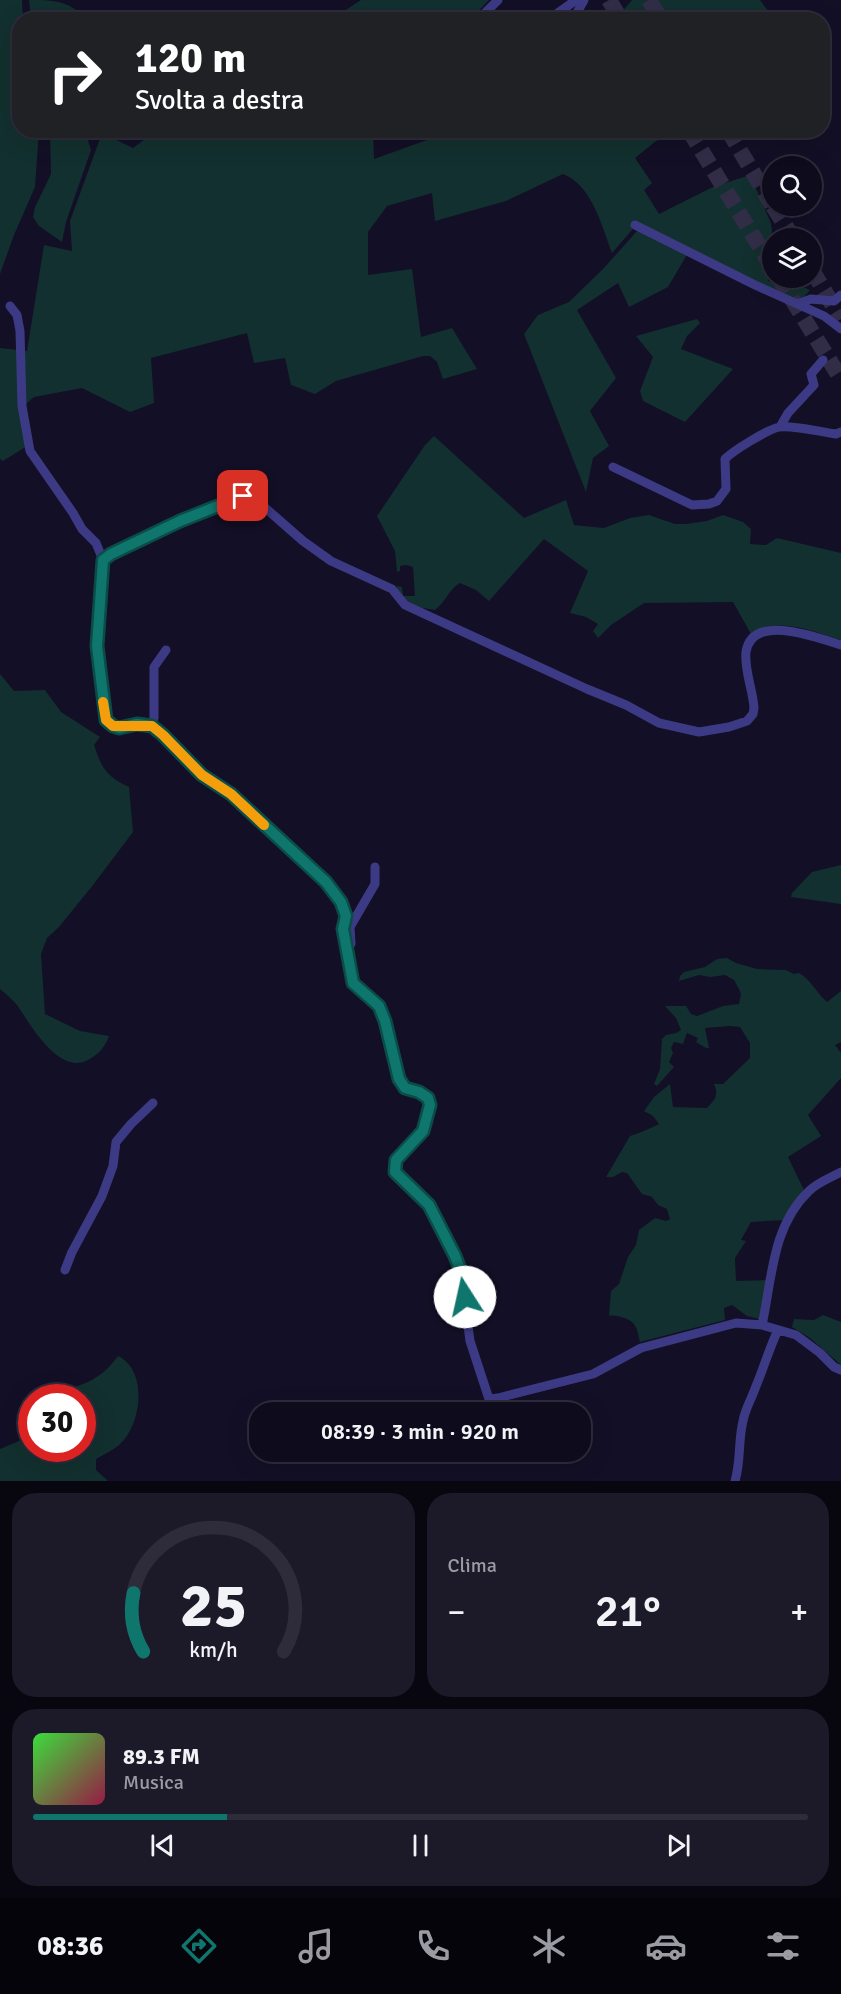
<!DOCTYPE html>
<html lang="it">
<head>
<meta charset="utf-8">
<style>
	body { margin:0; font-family:Signika,sans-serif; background:#1c1929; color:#f1f3f6; height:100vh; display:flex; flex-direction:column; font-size:22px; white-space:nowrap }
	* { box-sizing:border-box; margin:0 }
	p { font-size:20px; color:#9b9ba3 }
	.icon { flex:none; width:33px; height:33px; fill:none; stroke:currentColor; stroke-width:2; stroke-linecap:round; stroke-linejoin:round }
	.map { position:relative; height:1481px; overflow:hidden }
	.details { display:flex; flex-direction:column; gap:12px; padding:12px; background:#08060f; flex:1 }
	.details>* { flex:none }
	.guide { position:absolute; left:12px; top:12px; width:818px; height:126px; border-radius:24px; box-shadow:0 6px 24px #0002,0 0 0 2px #2e2b3b; background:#202124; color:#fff; overflow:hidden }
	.controls { position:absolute; left:762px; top:156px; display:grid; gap:12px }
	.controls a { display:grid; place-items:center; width:60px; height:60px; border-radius:50%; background:#0e0b1c; box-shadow:0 6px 24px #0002,0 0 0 2px #2e2b3b; font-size:30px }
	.speed { position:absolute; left:18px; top:1384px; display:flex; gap:12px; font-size:30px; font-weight:700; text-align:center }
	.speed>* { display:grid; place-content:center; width:78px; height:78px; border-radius:50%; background:#0e0b1c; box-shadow:0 6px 24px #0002,0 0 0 2px #2e2b3b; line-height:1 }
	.speed .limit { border:9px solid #d22; background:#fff; color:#111 }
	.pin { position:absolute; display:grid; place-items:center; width:51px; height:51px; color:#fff; margin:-26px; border-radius:12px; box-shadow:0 3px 9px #0006 }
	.me { position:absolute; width:66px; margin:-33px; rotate:350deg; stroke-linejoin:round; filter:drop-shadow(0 0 4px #0008) }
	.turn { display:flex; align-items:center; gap:21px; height:126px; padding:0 24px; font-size:27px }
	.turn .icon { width:78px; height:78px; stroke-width:2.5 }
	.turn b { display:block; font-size:42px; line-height:51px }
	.big { font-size:45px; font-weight:600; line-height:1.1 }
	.details .tile { flex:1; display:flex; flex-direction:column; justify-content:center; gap:9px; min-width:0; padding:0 21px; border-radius:24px; background:#1c1929 }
	.details .dial { align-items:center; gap:0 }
	.dial svg { height:156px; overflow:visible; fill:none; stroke:#2e2b3b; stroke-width:7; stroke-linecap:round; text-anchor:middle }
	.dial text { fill:#f1f3f6; stroke:none }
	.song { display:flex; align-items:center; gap:18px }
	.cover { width:72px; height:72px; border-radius:9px; background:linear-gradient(135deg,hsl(120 70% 55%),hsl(340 70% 35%)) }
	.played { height:6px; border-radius:3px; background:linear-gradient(90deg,#0f766e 25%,#2e2b3b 25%) }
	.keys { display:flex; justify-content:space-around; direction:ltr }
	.heat { display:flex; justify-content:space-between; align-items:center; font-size:33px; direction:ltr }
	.details .tiles { flex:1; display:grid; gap:12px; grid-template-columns:1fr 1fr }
	.tile:last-child { grid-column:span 2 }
	.trip { position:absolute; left:249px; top:1402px; width:342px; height:60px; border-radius:24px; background:#0e0b1c; box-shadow:0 6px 24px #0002,0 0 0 2px #2e2b3b; font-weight:600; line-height:60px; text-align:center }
	.tabs { display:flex; height:96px; justify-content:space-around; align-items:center; background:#06040b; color:#9b9ba3 }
	.tabs .icon { width:42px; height:42px }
	.tabs .selected { color:#0f766e }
	.tabs b { font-size:27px; color:#f1f3f6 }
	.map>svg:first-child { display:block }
	.green { fill:#12302f }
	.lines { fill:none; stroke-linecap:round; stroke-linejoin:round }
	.motorway-tunnel { stroke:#312d47; stroke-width:16; stroke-dasharray:16 8; stroke-linecap:butt }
	.minor { stroke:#3d3a85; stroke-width:9 }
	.route-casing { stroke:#0a4d48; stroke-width:15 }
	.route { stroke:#0f766e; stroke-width:10 }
	.slow { stroke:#f59e0b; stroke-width:10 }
</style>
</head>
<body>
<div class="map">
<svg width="841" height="1481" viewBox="0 0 841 1481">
	<rect width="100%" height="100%" fill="#130f26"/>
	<!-- green -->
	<path class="green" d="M0,0H22L23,19L20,20V130L39,131L35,187L14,235L0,274Z
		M29,0C51,0 69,0 83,17L80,20L31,19Z
		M361,0H489L471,19H332Z
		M632,0H760L774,19H616Z
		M50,131H85L91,150L66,222L62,242L39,226L33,217L35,207L51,174Z
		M156,131H373L374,159L452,131H688L656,141L635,158L652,183L644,190L659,214L713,187L750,175L771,223L772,231L768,281L778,283L782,278L810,290L799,303L632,226V230L612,253C602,227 592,185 563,174L506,201L435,221L432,193L387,206L368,232V275L412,269L421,337L452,328L477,369L443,379L437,362L430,356H423L336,381L315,394L291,385L285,358L254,363L247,333L151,358L154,403L130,412L82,388L34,397L21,408L27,446L3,461L0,459V348L27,351L44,245L72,251L70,221L102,133L133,148Z
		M638,230L688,253L668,287L629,307L618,283L577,310L616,378L590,411L609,446L593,458L586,492L524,334L538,315L569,302L603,269Z
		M697,319L700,323L687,336L681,349L733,369L685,422L643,401L640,391L653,357L636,336Z
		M434,436L524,518L566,500L574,525L604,528L630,518L649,515L675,524H686L707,521L723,515L743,522L751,529L750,544L766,545L777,538L841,553V640C811,631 780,616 751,634L733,602L644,603L611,625L598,638L593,631L598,624L586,617L570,613L588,571L544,539L489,601L476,590L460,583C449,589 445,603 435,610L411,606L397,590V586L402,587L403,596H415L413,567L406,565L400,566V571L397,572L395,551L377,516L425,445Z
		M0,674L14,691L45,690L61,712L100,737L94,745C102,769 106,776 129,787L133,832L93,885L59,927L47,938L41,954L45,1014L80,1031L109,1036C105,1047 99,1054 88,1060C59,1076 30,1024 17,1005C12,999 6,994 0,989Z
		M841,865V904L791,897L792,893L812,872Z
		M727,958L736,963L757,969L786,970L794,974L799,973C811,980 816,992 827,1002L841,991V1042L835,1045L841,1053V1078L808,1115L821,1136L788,1157L804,1190L785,1220L751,1222L741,1240L746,1241L735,1258L736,1281L768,1280L759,1319L747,1316L732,1305L724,1308L725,1320L640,1342C637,1330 637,1322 624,1318C618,1316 615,1315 609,1316L611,1291L619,1284L628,1257L636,1245L639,1230L655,1218L666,1221L670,1219L667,1209L658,1205L652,1197L642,1194L627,1173L622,1172L613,1177H606L630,1136C640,1133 649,1129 659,1124L653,1116L644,1111L654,1097L670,1084L673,1107L707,1108C715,1100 719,1095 714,1084H723L750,1058V1043L740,1027L730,1026L705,1028L709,1048H706L696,1042L698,1038L687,1033L683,1044L674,1042L671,1048L673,1053L669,1062L674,1067L657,1086L654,1084L660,1069L662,1039L666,1035L676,1033L681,1030L676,1018L665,1006H686L691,1014L697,1016L723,1006L739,1004L741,994L739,989L734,980L725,975L710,977L699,975L679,981L680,976L684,972L705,967L717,959Z
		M823,1315L841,1322V1365L810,1338L792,1327L794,1319L814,1320Z
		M118,1356C148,1370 142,1424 120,1444C114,1450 103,1455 96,1459V1470L108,1481H0V1449L19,1441L31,1431L32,1449H82V1398H45L51,1391C80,1388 101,1380 118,1356Z"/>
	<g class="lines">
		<!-- motorway-tunnel -->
		<path class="motorway-tunnel" d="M609,0L621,20
			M649,0L661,20
			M689,130L772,267
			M728,130L772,205
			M773,206L793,238
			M812,270L841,319
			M779,278L841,379"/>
		<!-- minor -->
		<path class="minor" d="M478,20L498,0
			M548,20L576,0
			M573,20L584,0
			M382,133L387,130
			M635,225L755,285L824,316L841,329
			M798,304L811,299L834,301L841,295
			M10,306L17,315L20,331L22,406L30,451L73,513L82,529L96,543L103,560
			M780,427L788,413L814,385L811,374L823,360
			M613,467L692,505L709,504L717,501L726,489L725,459C734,450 767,430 779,427C790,425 823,432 836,434L841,432
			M841,645C819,638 752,612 746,652C744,670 753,690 754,708L753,714L747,721L729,727L699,732L659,723L626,705L587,689L405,605L392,589L331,561L303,541L262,505L243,496L180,521L111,554L103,560L97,647L106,720L113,726L119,728L137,724L151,726L163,735L202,775L231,794L326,882L341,902L346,916L343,929L353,983L379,1006L385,1021L399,1079L405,1088L419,1092L428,1098C438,1133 396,1144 395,1172L429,1205L455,1256L462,1282L470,1341L489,1399L498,1398L593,1374L641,1348L736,1323L762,1325L796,1335L820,1353L834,1367L841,1370
			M151,726L154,718V667L166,650
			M351,944L350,927L375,884V867
			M65,1270L72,1252L102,1196L113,1166L116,1142L131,1124L153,1103
			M762,1325C772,1279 772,1226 809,1191C818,1182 830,1178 841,1172
			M735,1481C741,1461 738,1441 743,1421C745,1409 752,1398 756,1386C764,1367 769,1349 778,1330"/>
	</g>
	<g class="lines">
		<defs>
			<path id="route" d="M243,496L180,521L111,554L103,560L97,646L106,720L113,726L119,728L137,724L152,726L163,735L202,775L231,794L326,882L341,902L346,916L343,929L353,983L379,1006L385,1021L399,1079L405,1088L419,1092L428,1098L430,1105L423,1131L396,1160L395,1172L429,1205L455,1256L460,1269L465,1297"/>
		</defs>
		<!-- route casing -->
		<use href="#route" class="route-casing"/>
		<!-- route -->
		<use href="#route" class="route"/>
		<!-- slow -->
		<path class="slow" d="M103,702L106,720L113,726H152L163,735L202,775L231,794L264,825"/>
	</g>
</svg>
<div class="controls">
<a><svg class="icon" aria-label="search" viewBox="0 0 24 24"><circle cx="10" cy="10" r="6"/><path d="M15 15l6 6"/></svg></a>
<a><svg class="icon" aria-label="layers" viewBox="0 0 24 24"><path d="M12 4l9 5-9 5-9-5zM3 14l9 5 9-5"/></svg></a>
</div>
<div class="speed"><div class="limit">30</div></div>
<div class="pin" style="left:243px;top:496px;background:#d93025"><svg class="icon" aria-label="arrive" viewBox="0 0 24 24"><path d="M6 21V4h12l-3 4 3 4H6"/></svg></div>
<svg class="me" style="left:465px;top:1297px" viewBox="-20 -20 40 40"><circle r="19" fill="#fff"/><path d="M0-13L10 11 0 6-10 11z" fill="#0f766e"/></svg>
<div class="trip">08:39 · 3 min · 920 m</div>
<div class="guide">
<div class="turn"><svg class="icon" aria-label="right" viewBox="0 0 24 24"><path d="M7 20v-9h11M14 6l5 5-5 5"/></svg><div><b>120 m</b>Svolta a destra</div></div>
</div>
</div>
<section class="details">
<div class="tiles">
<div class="tile dial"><svg viewBox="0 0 100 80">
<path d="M14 69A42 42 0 1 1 86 69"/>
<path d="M14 69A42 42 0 0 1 9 39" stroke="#0f766e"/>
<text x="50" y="56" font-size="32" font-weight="700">25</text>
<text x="50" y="72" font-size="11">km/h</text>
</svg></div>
<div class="tile"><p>Clima</p>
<div class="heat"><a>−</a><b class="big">21°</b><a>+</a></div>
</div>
<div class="tile">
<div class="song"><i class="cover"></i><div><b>89.3 FM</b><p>Musica</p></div></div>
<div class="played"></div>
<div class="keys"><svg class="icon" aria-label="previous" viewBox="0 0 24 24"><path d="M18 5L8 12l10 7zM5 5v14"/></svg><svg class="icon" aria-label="pause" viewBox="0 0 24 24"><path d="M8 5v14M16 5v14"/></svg><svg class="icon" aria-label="next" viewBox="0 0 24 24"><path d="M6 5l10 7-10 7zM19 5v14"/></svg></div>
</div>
</div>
</section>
<nav class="tabs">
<b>08:36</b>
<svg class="icon selected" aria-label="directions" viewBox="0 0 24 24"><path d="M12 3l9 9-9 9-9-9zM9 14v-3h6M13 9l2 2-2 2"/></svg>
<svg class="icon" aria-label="music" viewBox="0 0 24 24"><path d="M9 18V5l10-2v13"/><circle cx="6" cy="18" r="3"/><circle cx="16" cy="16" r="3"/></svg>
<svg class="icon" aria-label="phone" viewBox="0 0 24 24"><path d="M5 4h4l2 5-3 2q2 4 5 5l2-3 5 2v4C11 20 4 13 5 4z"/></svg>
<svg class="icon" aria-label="climate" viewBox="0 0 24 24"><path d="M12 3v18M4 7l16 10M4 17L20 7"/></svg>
<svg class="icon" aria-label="car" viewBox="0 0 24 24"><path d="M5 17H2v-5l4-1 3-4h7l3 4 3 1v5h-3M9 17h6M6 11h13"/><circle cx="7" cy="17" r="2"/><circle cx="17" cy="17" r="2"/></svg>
<svg class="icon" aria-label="filters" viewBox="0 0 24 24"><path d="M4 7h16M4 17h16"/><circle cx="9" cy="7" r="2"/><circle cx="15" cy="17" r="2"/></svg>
</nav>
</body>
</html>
